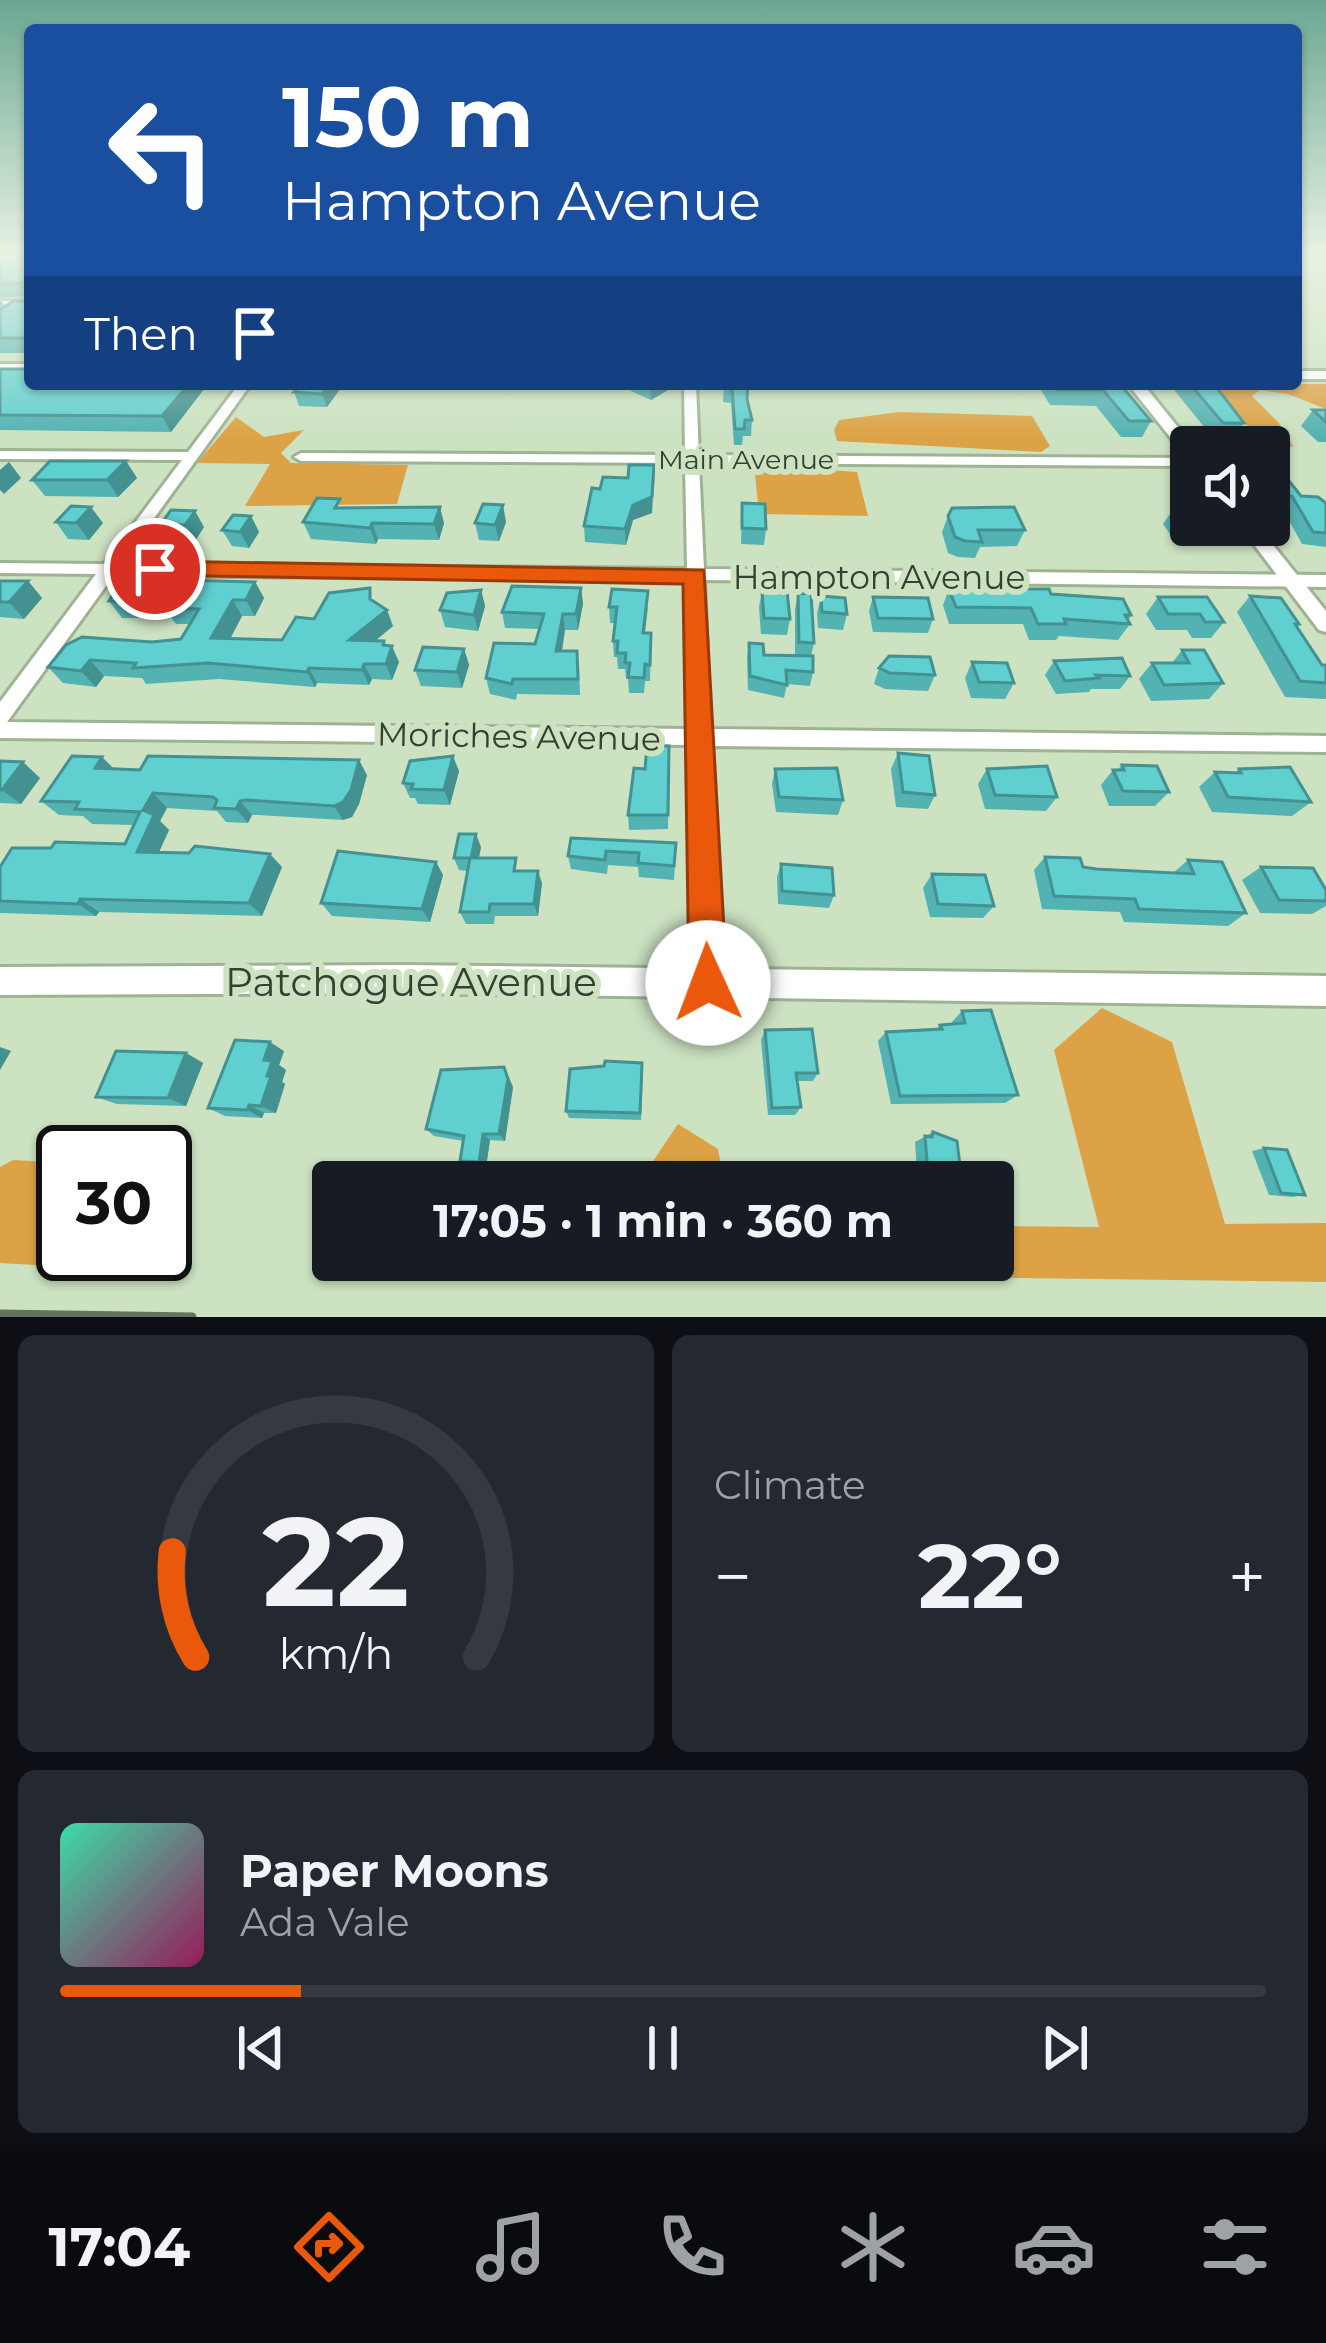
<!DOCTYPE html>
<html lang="en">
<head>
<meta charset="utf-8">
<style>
	body { margin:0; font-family:Montserrat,sans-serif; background:#242831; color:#f1f3f6; height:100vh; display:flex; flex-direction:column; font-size:45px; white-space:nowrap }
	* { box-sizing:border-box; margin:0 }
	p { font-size:39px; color:#9ea1a6 }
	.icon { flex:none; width:66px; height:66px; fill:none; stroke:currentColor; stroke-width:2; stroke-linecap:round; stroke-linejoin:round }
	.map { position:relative; height:1317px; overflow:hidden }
	.panel { display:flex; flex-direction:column; gap:18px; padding:18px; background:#0d0f14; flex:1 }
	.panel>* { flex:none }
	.top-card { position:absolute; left:24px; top:24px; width:1278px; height:366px; border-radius:12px; box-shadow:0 3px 9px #0004; background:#1a4fa0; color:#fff; overflow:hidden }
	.tools { position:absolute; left:1170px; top:426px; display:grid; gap:24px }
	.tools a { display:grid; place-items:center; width:120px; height:120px; border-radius:12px; background:#171b24; box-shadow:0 3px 9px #0004; font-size:60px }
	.speed { position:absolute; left:36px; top:1125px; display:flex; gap:24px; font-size:60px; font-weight:700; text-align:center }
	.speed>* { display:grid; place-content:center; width:156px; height:156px; border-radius:50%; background:#171b24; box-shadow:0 3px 9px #0004; line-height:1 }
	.speed .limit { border:6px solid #111; border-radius:18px; background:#fff; color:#111 }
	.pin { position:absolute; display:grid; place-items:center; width:102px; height:102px; color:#fff; margin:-51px; border:6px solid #fff; border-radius:50%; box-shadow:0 3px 12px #0007 }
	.me { position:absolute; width:132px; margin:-66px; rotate:358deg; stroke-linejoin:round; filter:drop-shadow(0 0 9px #0008) }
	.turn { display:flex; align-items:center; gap:42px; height:252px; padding:0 60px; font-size:54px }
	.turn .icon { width:156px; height:156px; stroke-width:2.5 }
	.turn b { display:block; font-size:84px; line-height:102px }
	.then { display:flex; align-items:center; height:114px; padding:0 60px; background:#0003; gap:24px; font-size:45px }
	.big { font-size:90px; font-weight:700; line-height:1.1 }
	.panel .card { flex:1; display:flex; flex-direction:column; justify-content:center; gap:18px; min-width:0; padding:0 42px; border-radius:18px; background:#242831 }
	.panel .dial { align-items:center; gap:0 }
	.dial svg { height:312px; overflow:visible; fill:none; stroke:#363941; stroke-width:7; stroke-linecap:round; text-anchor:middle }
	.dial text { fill:#f1f3f6; stroke:none }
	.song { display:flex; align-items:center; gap:36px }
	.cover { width:144px; height:144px; border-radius:18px; background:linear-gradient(135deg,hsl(160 70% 55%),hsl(330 70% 35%)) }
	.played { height:12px; border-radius:6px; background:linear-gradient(90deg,#ea580c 20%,#363941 20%) }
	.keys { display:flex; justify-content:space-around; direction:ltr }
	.heat { display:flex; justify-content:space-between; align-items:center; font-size:66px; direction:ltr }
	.panel .tiles { flex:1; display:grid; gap:18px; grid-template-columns:1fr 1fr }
	.card:last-child { grid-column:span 2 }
	.trip { position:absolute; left:312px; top:1161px; width:702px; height:120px; border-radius:12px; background:#171b24; box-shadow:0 3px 9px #0004; font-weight:700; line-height:120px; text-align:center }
	.dock { display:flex; height:192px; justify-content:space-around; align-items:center; background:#090b0e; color:#9ea1a6 }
	.dock .icon { width:84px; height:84px }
	.dock .current { color:#ea580c }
	.dock b { font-size:54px; color:#f1f3f6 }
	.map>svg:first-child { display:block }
	.green { fill:#dda246 }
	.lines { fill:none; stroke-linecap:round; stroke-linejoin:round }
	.minor-casing { stroke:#9eb394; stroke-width:6 }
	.tertiary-casing { stroke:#9eb394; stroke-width:6 }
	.minor { fill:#fff; fill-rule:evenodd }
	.tertiary { fill:#fff; fill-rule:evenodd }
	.rail { stroke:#65725f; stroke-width:9 }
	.wall { fill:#53b2b2 }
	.shaded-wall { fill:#439191 }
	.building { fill:#60cfcf; stroke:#439191; stroke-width:3 }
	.route { fill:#ea580c; stroke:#983908; stroke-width:3 }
	.labels { text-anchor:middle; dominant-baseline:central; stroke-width:12; stroke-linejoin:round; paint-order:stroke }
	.far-street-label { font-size:27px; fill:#363f32; stroke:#cce2c1 }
	.street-label { font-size:33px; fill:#363f32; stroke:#cce2c1 }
	.near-street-label { font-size:39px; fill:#363f32; stroke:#cce2c1 }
</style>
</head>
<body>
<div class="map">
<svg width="1326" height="1317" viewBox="0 0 1326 1317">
	<rect width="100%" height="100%" fill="#cce2c1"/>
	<!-- green -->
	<path class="green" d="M1207,384H1326V409L1288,394L1260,390L1252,396L1278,422L1293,446L1273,452Z
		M899,412L1032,416L1050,446L1041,452L837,441L834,430L839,420Z
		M236,417L264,437L304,430L281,453L291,463L408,465L397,504L245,506L270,464L197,463Z
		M800,468L857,472L868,516L759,514L755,474Z
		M1102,1008L1172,1042L1225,1224L1326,1223V1282L539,1272L543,1260H993V1226L1099,1227L1054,1050Z
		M678,1124L718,1149L724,1182H639Z
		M13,1160L63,1163V1254H163L160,1272L0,1263V1167Z"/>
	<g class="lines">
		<defs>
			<path id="minor" d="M0,301H30V307H0Z
				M0,364H30V372H0Z
				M1296,371H1326V379H1296Z
				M239,384H251L121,564L687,569L685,463L301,461L294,457L301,453L685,455L684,384H696L699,455L1191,458V466L699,463L704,569L1326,575V587L704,580L710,729L1326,736V752L711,746L720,984L717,993L708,996L699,993L696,984L691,745L0,738V702L96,574L0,573V563L104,564L182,460L0,459V451L188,452ZM114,575L688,580L691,729L7,722Z"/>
			<path id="tertiary" d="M1128,384H1143L1194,447H1191V458L1185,456Z
				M1239,525H1257L1326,611V632L1319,630Z
				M405,965L1326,976V1006L405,993L0,995V967Z"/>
		</defs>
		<!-- minor casing -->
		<use href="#minor" class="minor-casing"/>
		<!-- tertiary casing -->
		<use href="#tertiary" class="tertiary-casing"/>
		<!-- minor -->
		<use href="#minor" class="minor"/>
		<!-- tertiary -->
		<use href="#tertiary" class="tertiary"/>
		<!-- rail -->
		<path class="rail" d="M0,1314L192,1317"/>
	</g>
	<!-- wall -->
	<path class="wall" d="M0,254H30V295L28,296L0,298Z
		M0,299L5,307L30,301V353H0Z
		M0,369L30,384L207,385L171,432L0,430Z
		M631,384H668V390L651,400L631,391Z
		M724,384H748L747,400L752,420L751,436H743L742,445H734L731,403L723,402Z
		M1044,384H1120L1151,421L1142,437H1121L1096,406L1050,405L1041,390Z
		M1179,384H1214L1244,423L1234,439L1213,438L1175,391Z
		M340,389L327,407L299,406L294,392Z
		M1313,410H1326V442H1318L1301,426Z
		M1269,456L1301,496L1326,503V547L1302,544L1282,508L1270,507Z
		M126,461L137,478L118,497L45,496L32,480Z
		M654,465L652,513L633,520L626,545L585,542L584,526L600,489Z
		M742,503L766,529L764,545L741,544Z
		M343,508L444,523L439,540L378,539L376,544L311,539L303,522Z
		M1174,508L1221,525L1210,541L1177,544L1163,524Z
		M171,510L204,527L195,541H171L161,524Z
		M251,516L259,532L249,548L232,546L222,530Z
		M948,516L1025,530L1017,546L980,547L975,558L958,557L948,553L942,532Z
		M56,522L103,523L89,540L68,539Z
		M506,522L499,541L479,540L475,523Z
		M0,581H28L42,598L24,619L0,617Z
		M255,582L264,598L255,616H242L230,639L282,640L314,619L377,604L393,626L375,641L386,646L399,662L392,680L372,679L369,685L317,683L315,687L219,679L146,684L142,678L104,676L96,687L63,683L48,667L152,642L181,639L190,624H176L164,608Z
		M581,588L583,604L578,630H565L562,651L579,667L580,695L517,694L516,700L490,694L486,678L535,644L539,629L505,628L502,612Z
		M949,589L1051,594L1131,615L1128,621L1130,624L1118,640L1059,636L1056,640H1029L1023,624H949L943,605Z
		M481,590L485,606L478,631L445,627L440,610Z
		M762,591L790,619L787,635L761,634L759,607Z
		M157,593L139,618H122L109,601Z
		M798,594L814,643L811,656L813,672L810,686L787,684L784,698L748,690L747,657L749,643L764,655L795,656V609Z
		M821,596L847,614L843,630L818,628L817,613Z
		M1250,596L1299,624L1297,626L1322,665H1326V699L1285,697L1237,612Z
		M873,597L933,619L928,633L873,632L869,611Z
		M1158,597L1224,622L1211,638H1192L1187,630H1156L1146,614Z
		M609,607H648L645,633H651L650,681H645L644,693H629L628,679H626L625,669H618L617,657H614L613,641L615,623H610Z
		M464,649L469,665L462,688L421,686L415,670Z
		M1182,650L1223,683L1209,699L1151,701L1139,679L1152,663H1172Z
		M1054,661L1130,676L1120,689H1091L1089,692L1056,694L1045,675Z
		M972,662L1014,683L1005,699L971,698L965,678Z
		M879,668L935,675L928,691L885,689L874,684Z
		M669,746L668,829L629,830L628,815L645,769Z
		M898,753L935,795L928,809L896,807L891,769Z
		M102,757L113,768L367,775L359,804L352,817L343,820L258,815H252L248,823L226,822L217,811L167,808L160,821L169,830L159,852L282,867L262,916L99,912L96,916L0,913V867L51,848L125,844L134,825L92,824L83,816L59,815L41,801Z
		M0,761L40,778L21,804L0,803Z
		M1122,765L1169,792L1155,806H1109L1101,785L1113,770H1117Z
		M775,769L843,800L838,815L776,812L772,784Z
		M987,769L1057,797L1046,811L985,809L978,784Z
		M1239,769L1311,802L1292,816L1212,812L1199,787L1215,772L1235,773Z
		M459,771L450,805L418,804L415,798H410L403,783Z
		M676,843L674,880L639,877L638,867L608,865L607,874L571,869L568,856Z
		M481,847L479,858L520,871L542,883L538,916H495L494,924H466L460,912L468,871L459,870L454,858Z
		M1045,857L1083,867L1173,873L1188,860L1246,913L1228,926L1124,922L1120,912L1042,909L1034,870Z
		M436,862L443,875L430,922L332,916L321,903Z
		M781,864L834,895L829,908L778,904L777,877Z
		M1261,867L1326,890V906L1312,914L1260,913L1242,880Z
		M932,874L994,906L983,918L930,917L923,888Z
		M962,1011L1018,1095L1005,1103L891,1104L878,1041L886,1032L935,1030L940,1025L952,1024V1022Z
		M765,1030L818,1073L813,1081H797L801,1107L795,1115H768L761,1040Z
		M284,1051L279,1065L286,1070L282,1082L285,1084L276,1113H264L262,1118L225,1116L208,1108Z
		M186,1053L203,1063L186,1106L117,1104L96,1097Z
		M504,1067L513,1087L505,1141L490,1140L486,1167L467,1166L460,1161L464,1141L434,1136L426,1129Z
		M643,1072L641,1120L569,1118L566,1111Z
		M933,1132L962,1182H903V1176L912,1170L917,1171L915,1142Z
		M1264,1148L1305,1195L1292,1197L1269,1195L1252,1151Z"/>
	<!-- shaded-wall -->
	<path class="shaded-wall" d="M30,274V295L28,296L20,283Z
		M189,384L207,385L171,432L162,416Z
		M329,384H338L340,389L327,407L322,394Z
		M668,384V390L651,400L650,385Z
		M126,461L137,478L118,497L107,480Z
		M9,462L21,478L4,494L0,490V470Z
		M654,465L652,513L633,520L626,545L625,529L633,505Z
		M503,505L506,522L499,541L495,525Z
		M91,507L103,523L89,540L76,523Z
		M440,507L444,523L439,540L434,524Z
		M195,511L204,527L195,541L185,525Z
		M251,516L259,532L249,548L240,532Z
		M372,523L378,539L376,544L370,528Z
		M145,577L157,593L139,618L127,602Z
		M28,581L42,598L24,619L9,602Z
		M255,582L264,598L255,616L246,600Z
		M581,588L583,604L578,630L576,614Z
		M481,590L485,606L478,631L474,615Z
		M233,600L242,616L222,654L211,638Z
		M387,610L393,626L356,656L349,640Z
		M563,614L565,630L559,667L556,651Z
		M384,641L390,654L392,646L399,662L392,680L386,664L383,645Z
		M464,649L469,665L462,688L457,672Z
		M90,660L104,676L96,687L81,671Z
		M364,664L372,679L369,685L362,670Z
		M309,668L317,683L315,687L307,672Z
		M453,756L459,771L450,805L444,790Z
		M102,757L117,772L95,768Z
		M359,760L367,775L359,804L352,817L343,820L334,806Z
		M23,762L40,778L21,804L2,790Z
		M153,793L167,808L160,821L169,830L153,865L137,852L143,810Z
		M240,801L252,815L248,823L236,809Z
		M476,834L481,847L476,871L471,858Z
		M270,854L282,867L262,916L249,903Z
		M436,862L443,875L430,922L422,909Z
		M538,871L542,883L538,916L534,904Z
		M80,899L99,912L96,916L78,904Z
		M270,1042L284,1051L279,1065L286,1070L282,1082L285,1084L276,1113L261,1106L267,1076L264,1060Z
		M0,1047L11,1051L0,1070Z
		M186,1053L203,1063L186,1106L168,1098Z
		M504,1067L513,1087L505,1141L499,1134Z
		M249,1105L264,1113L262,1118L247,1110Z
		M483,1134L490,1140L486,1167L479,1162Z"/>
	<!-- building -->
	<path class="building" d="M0,254H30V274L20,283L0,284Z
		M13,301H30V338H0V310Z
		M0,369H30V384H189L162,416L0,415Z
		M302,384H329L322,394L294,392Z
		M724,384H748L747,399L752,420H745L744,429H735L732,387L724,386Z
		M1054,384H1120L1151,421H1129L1103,390H1057Z
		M1190,384H1214L1244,423H1223Z
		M1313,410H1326V422Z
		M1269,456L1301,496L1318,497L1326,503V533L1313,532L1292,496L1279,494L1269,475Z
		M50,461H126L107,480H32Z
		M629,465H654L652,497L633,505L625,529L584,526L592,488L600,489L603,477L628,478Z
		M317,498L340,499L335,508L440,507L434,524L372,523L370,528L303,522Z
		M742,503L765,504L766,529L742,528Z
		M483,504L503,505L495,525L475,523Z
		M71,506L91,507L76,523L56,522Z
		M1014,507L1025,530H978L982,542L965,541L955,537L948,516L952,508Z
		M1174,508H1191V525H1214L1188,528Z
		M171,510L195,511L185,525L161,524Z
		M233,515L251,516L240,532L222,530Z
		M145,577L127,602L109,601L124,578Z
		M182,580L255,582L246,600H233L211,638L282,640L296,617L314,619L329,593L370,588V599L387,610L349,640L384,641L383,645L392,646L386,664H364L362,670L309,668L307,672L208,663L133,668L136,663L90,660L81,671L48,667L66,645L82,637L152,642L181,639L199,609L164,608Z
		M0,581H28L9,602H0Z
		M512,586L581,588L576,614H563L556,651H577L578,679H513L512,684L486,678L494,643L535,644L544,614L502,612Z
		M612,589L648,591L643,633H651L650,665L645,664L644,678L628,677L630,663H625L626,653H617L618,641H613L617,607H609Z
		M949,589H1049L1051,594L1123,599L1131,615H1125L1130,624L1064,619L1066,624H1038L1031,608L956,607Z
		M481,590L474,615L440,610L447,593Z
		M762,591H787L790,619L764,618Z
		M811,593L814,643L799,642L798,594Z
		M821,596L845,598L847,614L822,612Z
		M1250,596L1281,598L1299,624H1295L1322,665H1326V683L1300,681Z
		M873,597L928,598L933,619L878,618Z
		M1158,597H1207L1224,622H1205L1200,614H1168Z
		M749,643L763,644L764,655L813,656V672L786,670L787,685L750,676Z
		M423,647L464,649L457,672L415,670Z
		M1182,650H1204L1223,683L1164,685L1152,663H1189Z
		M889,656L930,657L935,675L890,673L879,668Z
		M1122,658L1130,676L1096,675L1099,678L1065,681L1054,661Z
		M972,662L1007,663L1014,683L979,682Z
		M647,745L669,746L668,815H628L634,768L645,769Z
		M898,753L929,756L935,795L903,792Z
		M72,756L102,757L95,768L140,770L148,756L359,760L351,790L343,802L334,806L246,800L240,801L236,809L214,808L217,800L213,797L153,793L143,810L154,815L137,852L189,853L195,846L270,854L249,903L80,899L78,904L0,901V867L12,848H51L55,842L125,844L140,812L75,809L79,802L41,801Z
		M453,756L444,790L411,789L413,784L403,783L410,761Z
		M0,761L23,762L2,790H0Z
		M1122,765L1157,766L1169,792L1123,791L1113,770H1124Z
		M1047,766L1057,797L995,795L987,769Z
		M1290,767L1311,802L1228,797L1215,772L1241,773L1239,769Z
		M837,768L843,800L779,797L775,769Z
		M459,834H476L471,858H516L514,871H538L534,904H490L489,912H460L470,858H454Z
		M571,838L676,843L674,866L638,863L639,853L606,851L605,860L568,856Z
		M338,851L436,862L422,909L321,903Z
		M1045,857L1080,858L1083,867L1096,869L1194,874L1188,860L1222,862L1246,913L1139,909L1135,899L1054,896Z
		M781,864L832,868L834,895L782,891Z
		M1261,867L1313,868L1326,890V901L1279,900Z
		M932,874L985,875L994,906L938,904Z
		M991,1010L1018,1095L900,1096L886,1032L942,1029L940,1025L965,1023L962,1011Z
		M812,1029L818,1073H796L801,1107L772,1108L765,1030Z
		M235,1040L270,1042L264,1060L272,1061L267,1076H271L261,1106L249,1105L247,1110L208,1108Z
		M116,1051L186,1053L168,1098L96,1097Z
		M605,1061L642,1063L640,1113L566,1111L570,1069L604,1066Z
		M504,1067L508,1079L499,1134H483L479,1162L460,1161L464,1136L426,1129L441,1070Z
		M933,1132L957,1141L962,1182H913L912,1170L928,1173L925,1136L932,1137Z
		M1264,1148L1287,1150L1305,1195L1281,1193Z"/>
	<!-- sky -->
	<linearGradient id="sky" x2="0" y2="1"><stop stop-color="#6aa791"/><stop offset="0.58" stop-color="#e8f2e3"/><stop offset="1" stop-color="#e8f2e3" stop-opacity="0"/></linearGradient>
	<rect width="1326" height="439" fill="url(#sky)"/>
	<!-- route -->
	<path class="route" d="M155,561L704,570L727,983L721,997L708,1002L694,997L689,983L683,584L146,575V563Z"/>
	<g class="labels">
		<!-- far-street labels -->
		<g class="far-street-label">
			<text x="746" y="459">Main Avenue</text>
		</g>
		<!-- street labels -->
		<g class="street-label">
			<text x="879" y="577">Hampton Avenue</text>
			<text transform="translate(519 736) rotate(1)">Moriches Avenue</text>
		</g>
		<!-- near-street labels -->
		<g class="near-street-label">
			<text x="411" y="982">Patchogue Avenue</text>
		</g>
	</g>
</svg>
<div class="tools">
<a><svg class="icon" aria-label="sound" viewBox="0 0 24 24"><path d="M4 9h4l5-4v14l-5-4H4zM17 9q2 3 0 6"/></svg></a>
</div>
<div class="speed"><div class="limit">30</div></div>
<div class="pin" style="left:155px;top:569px;background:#d93025"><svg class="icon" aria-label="arrive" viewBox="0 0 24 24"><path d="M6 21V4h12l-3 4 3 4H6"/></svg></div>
<svg class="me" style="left:708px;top:983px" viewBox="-20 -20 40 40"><circle r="19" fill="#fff"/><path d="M0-13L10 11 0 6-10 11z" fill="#ea580c"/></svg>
<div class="trip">17:05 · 1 min · 360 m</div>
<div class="top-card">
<div class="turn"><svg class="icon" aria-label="left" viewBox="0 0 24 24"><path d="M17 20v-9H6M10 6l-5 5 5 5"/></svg><div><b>150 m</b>Hampton Avenue</div></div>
<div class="then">Then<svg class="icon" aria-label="arrive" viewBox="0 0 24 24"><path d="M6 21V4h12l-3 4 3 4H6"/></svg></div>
</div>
</div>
<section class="panel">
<div class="tiles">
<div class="card dial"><svg viewBox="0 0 100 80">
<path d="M14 69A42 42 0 1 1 86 69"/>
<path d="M14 69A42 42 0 0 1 8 42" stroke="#ea580c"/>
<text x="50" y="56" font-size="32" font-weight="700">22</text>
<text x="50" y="72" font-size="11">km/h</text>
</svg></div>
<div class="card"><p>Climate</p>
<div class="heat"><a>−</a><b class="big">22°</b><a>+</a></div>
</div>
<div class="card">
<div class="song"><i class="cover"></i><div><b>Paper Moons</b><p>Ada Vale</p></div></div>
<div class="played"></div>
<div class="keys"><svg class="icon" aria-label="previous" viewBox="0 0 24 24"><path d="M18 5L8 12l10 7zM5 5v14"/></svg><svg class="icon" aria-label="pause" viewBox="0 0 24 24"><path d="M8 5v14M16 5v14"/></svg><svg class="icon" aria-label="next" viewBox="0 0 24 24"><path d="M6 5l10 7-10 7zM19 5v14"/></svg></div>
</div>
</div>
</section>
<nav class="dock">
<b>17:04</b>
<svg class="icon current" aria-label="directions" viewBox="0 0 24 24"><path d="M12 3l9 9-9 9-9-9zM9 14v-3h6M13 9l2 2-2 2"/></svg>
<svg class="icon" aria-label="music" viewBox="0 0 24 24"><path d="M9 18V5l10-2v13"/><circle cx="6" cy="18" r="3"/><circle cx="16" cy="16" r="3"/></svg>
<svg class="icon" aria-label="phone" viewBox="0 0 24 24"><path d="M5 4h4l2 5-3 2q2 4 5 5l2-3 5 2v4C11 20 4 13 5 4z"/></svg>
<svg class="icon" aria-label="climate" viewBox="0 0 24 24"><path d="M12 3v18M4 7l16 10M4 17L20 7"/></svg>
<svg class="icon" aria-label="car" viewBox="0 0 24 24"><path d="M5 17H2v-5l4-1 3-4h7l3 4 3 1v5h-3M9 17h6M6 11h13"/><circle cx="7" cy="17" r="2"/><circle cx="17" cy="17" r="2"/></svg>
<svg class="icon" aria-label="filters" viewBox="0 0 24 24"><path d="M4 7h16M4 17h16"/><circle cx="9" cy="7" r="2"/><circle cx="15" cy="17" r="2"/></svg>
</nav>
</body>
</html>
